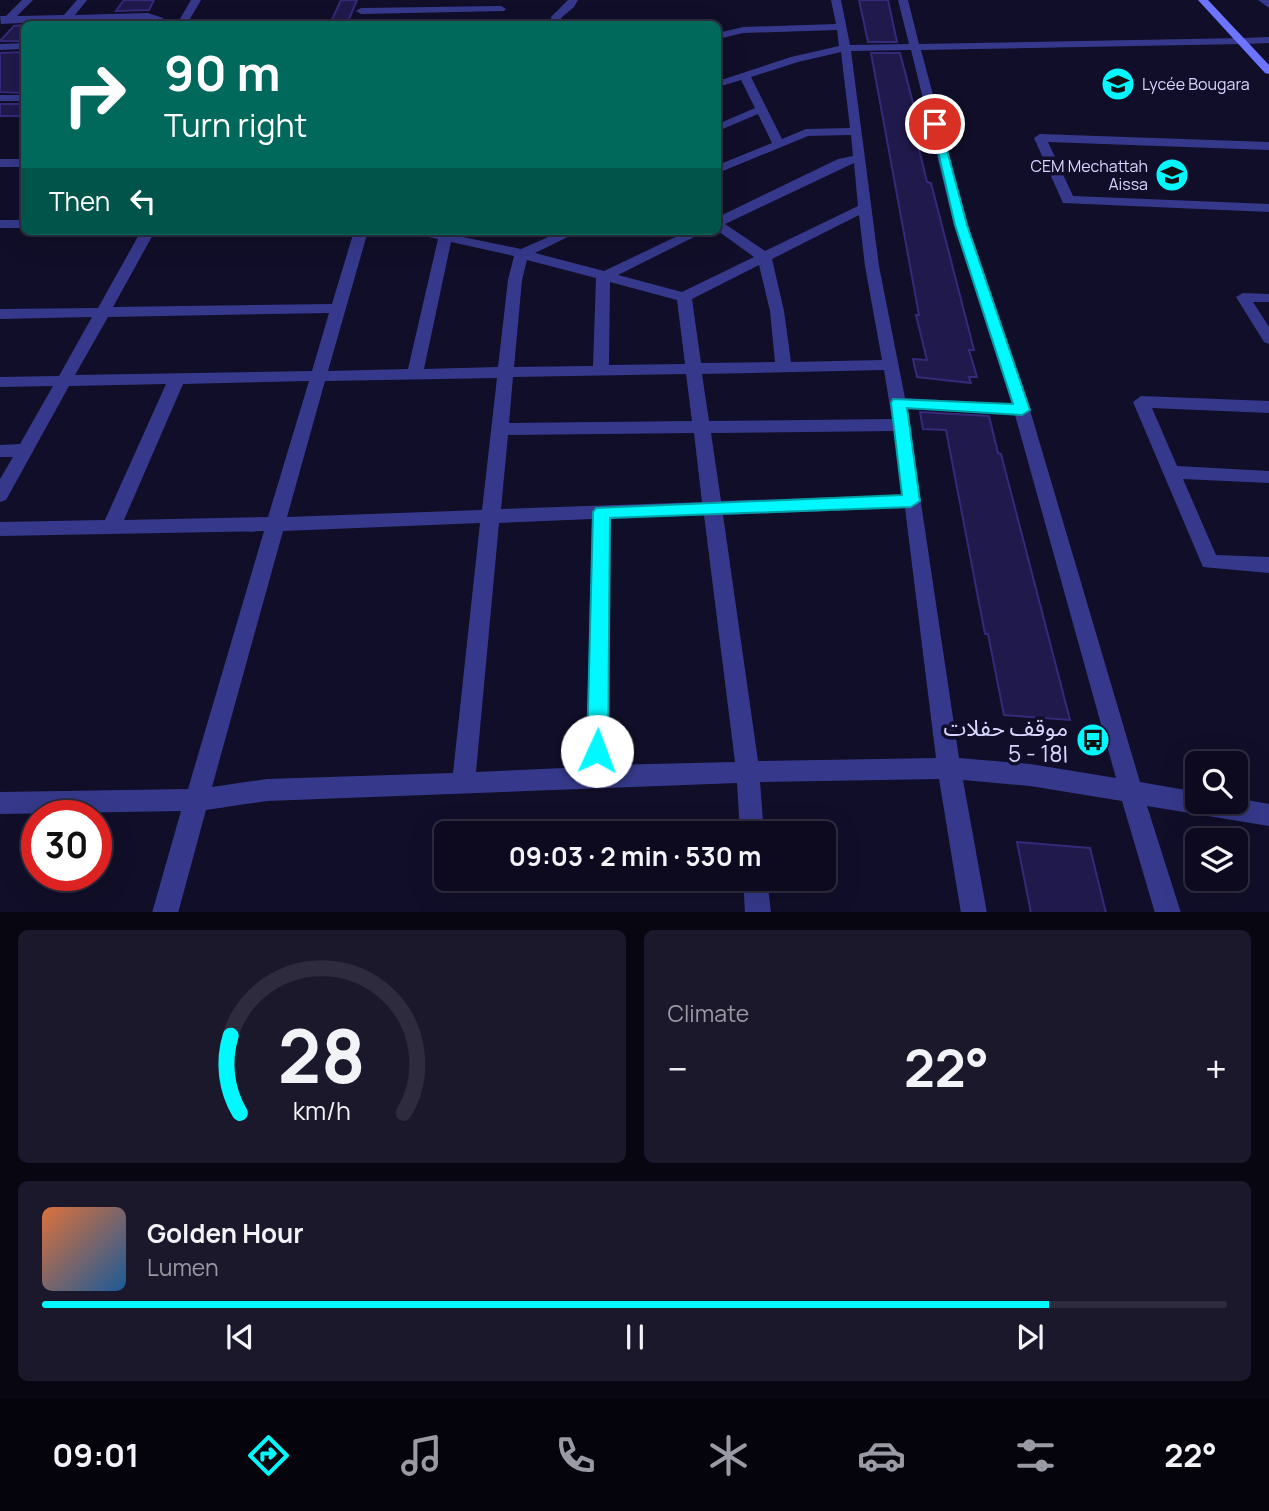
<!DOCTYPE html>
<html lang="en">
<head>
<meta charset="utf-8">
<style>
	body { margin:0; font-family:Manrope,"Noto Sans Arabic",sans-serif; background:#1b182c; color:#f1f3f6; height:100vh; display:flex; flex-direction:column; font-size:26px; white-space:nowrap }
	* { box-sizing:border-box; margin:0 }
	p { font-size:23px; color:#9a9aa4 }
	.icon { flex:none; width:38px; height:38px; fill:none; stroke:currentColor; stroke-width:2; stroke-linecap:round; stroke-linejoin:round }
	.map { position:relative; height:912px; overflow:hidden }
	.drawer { display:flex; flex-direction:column; gap:18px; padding:18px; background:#070611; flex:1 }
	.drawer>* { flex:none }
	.hud { position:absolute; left:21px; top:21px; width:700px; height:214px; border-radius:10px; box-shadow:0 7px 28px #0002,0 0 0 2px #2d2b3d; background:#00695c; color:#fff; overflow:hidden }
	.fabs { position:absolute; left:1185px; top:751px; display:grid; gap:14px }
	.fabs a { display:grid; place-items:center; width:63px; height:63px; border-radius:10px; background:#0d0a1f; box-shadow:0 7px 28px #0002,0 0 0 2px #2d2b3d; font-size:35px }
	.speed { position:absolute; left:21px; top:800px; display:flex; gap:14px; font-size:35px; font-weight:700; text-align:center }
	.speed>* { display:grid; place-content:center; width:91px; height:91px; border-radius:50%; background:#0d0a1f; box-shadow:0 7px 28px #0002,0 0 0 2px #2d2b3d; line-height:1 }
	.speed .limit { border:10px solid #d22; background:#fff; color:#111 }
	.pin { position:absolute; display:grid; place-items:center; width:60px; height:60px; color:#fff; margin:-30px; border:4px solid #fff; border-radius:50%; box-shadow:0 2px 7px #0007 }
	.me { position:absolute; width:77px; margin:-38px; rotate:2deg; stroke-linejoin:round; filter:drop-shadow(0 0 5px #0008) }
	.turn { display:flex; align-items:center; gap:24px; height:147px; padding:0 28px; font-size:32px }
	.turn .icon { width:91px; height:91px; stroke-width:2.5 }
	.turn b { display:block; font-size:49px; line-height:60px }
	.then { display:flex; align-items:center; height:66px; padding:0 28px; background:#0003; gap:14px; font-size:26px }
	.big { font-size:52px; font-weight:700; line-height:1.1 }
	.drawer .card { flex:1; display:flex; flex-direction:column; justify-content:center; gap:10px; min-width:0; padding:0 24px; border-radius:10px; background:#1b182c }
	.drawer .dial { align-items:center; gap:0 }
	.dial svg { height:182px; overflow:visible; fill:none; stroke:#2d2b3d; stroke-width:7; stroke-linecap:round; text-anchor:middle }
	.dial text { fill:#f1f3f6; stroke:none }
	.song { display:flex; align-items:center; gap:21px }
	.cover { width:84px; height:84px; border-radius:10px; background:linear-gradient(135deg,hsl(20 70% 55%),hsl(210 70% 35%)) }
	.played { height:7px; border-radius:4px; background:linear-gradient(90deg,#02f8ff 85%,#2d2b3d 85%) }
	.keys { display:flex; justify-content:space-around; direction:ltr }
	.heat { display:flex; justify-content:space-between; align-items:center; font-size:38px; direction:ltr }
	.drawer .tiles { flex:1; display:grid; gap:18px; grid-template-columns:1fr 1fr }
	.card:last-child { grid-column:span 2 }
	.trip { position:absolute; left:434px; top:821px; width:402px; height:70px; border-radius:10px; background:#0d0a1f; box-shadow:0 7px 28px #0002,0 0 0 2px #2d2b3d; font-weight:700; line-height:70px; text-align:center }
	.dock { display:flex; height:112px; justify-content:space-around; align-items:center; background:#05040c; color:#9a9aa4 }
	.dock .icon { width:49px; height:49px }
	.dock .current { color:#02f8ff }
	.dock b { font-size:32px; color:#f1f3f6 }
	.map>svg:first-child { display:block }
	.building { fill:#20194b; stroke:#342a79; stroke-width:2 }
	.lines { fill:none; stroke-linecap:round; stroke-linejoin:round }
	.minor { fill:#36398b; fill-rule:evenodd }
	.tertiary { fill:#36398b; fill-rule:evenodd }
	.secondary { fill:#6d74ff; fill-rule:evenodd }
	.route { fill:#02f8ff; stroke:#01a1a6; stroke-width:2 }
	.labels { text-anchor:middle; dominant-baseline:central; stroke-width:7; stroke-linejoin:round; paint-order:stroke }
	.far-poi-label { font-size:16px; fill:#d8d6ff; stroke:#110e29; text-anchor:start }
	.near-poi-label { font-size:23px; fill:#d8d6ff; stroke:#110e29; text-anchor:end }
</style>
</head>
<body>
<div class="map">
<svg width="1269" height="913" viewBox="0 0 1269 913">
	<rect width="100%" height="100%" fill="#110e29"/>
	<!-- building -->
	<path class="building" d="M124,0H154L149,10L116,11Z
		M341,0H357L347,24H330Z
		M859,0H888L897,42H868Z
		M24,25V41H0L14,26Z
		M24,52V93L0,92V53Z
		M871,53H900L925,149H919L927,182L931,183L974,350H969L977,377H969L971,383L917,377L913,359L927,360L916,315H919Z
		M24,104V116H0V104Z
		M920,412L989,416L998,453L1001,454L1070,720L1004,715L988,634H985L946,430L923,429Z
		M1017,842L1090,848L1106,913H1031Z"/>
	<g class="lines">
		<!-- minor -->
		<path class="minor" d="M22,0H33L17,16L64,15L77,0H87L75,15L148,13L163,18L159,24H149L152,20L148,19L70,21L67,24H57L59,21L1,24L0,16H6Z
			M191,0H201L187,24H177Z
			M568,0H578L574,7L561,18L562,24H552L551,17Z
			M831,0H841L850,45L909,44L898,0H908L919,44L1242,38L1247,41L1242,44L921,50L968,225L1030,410L1140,782L1197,792V802H1236V798L1269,804V826L1147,806L1181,913H1155L1122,801L1030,786L963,780L987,913H961L939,779L760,782L764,833H740L737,783L267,801L206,810L178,913H152L181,811L0,814V792L188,789L264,531L0,536V522L105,520L166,384L69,386L6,500L0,502V479L13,457H0V445L20,444L53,386L0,387V377L59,376L92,317L0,319V309L98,308L141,231H155L113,307L332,304L354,231H368L328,371L408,369L438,239L414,234L412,231H461L458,236L521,249L562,231H580L535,253L604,271L688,231H706L618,275L682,292L754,257L718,231V217L838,159L853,156L851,135L808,136L718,173V165L772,143L758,114L718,131V124L755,108L741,80L718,87V81L791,57L839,46L837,30L743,33L718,39V33L743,27L836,24ZM911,50L954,225L1012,404L905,398L879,266L851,51ZM841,52L850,128L806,129L782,139L751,77L798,62ZM854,163L858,206L765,251L725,224ZM859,215L865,266L882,360L791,362L784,311L772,259ZM451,242L514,256L508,280L498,367L424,369ZM527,260L596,278L593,366L514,367L522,280ZM759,265L770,311L775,362L701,363L692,299ZM610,282L677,300L685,364L609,365ZM329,313L312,371L75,375L108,317ZM884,370L892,419L709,421L702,374ZM686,374L692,421L509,423L513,377ZM497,378L482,510L287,517L325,381ZM309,381L268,517L124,520L183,384ZM907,409L1015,415L1116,778L1030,764L959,758ZM894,431L903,495L721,501L711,433ZM694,433L702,502L501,509L508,435ZM905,508L936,758L758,761L723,515ZM704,515L735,762L609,765L610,519ZM592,519L586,767L476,772L499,523ZM480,523L453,773L267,779L212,787L283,531Z
			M1258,0H1269V8Z
			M501,6L506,9L504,11L361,14L356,11L361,8Z
			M287,21H306L311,24H282Z
			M24,43V49L0,50V44Z
			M0,95H24V101H0Z
			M1040,134L1269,142V150L1048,142L1073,196L1269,204V212L1063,203L1034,138Z
			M0,159H24V167H0Z
			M0,220H24V228H0Z
			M1243,293L1269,294V302H1253L1269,327V344L1264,342L1236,297Z
			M1141,396L1269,401V413L1152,408L1177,466L1269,471V483L1183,479L1216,555L1269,557V573L1203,567L1133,402Z
			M743,878H767L771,913H745Z"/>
		<!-- tertiary -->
		<path class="tertiary" d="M1269,37V43L1242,44L1237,41L1242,38Z"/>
		<!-- secondary -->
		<path class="secondary" d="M1198,0H1208L1269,65V74L1265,73Z"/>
	</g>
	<!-- route -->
	<path class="route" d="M931,121L940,124L967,225L1030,410L1022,415L907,408L920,501L911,507L610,518L608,751L605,758L597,760L590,758L587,751L593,512L596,508L902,495L891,403L893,399L1013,404L955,225Z"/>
	<!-- icons -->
	<defs>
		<symbol id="school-disc" viewBox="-11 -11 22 22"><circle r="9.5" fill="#02f8ff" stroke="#110e29"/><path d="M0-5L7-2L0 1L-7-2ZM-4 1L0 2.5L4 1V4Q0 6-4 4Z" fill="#111"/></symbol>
		<symbol id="bus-disc" viewBox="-11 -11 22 22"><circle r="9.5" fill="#02f8ff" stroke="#110e29"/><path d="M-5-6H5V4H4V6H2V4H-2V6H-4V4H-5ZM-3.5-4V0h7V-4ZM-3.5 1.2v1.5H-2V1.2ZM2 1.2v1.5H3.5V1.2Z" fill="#111"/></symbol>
	</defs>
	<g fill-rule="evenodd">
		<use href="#school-disc" x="1099" y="65" width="38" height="38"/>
		<use href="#school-disc" x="1153" y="156" width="38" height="38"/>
		<use href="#bus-disc" x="1074" y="721" width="38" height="38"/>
	</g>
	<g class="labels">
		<!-- far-poi labels -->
		<g class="far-poi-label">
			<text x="1142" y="84">Lycée Bougara</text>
			<text x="1148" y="166" text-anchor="end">CEM Mechattah<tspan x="1148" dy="18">Aissa</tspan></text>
		</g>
		<!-- near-poi labels -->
		<g class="near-poi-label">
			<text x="1068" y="727">موقف حفلات<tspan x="1068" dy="26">5 - 18ا</tspan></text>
		</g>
	</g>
</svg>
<div class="fabs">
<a><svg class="icon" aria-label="search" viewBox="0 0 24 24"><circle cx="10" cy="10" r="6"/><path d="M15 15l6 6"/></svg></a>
<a><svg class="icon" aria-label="layers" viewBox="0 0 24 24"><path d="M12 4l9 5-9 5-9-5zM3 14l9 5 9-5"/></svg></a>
</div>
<div class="speed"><div class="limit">30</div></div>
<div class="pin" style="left:935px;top:124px;background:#d93025"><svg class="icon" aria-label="arrive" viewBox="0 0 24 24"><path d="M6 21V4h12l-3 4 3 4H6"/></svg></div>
<svg class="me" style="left:597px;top:751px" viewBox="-20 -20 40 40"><circle r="19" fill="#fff"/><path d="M0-13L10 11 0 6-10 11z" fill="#02f8ff"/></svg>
<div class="trip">09:03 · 2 min · 530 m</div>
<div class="hud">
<div class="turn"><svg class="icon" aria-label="right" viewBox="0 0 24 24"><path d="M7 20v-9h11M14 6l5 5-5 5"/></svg><div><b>90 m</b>Turn right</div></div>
<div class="then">Then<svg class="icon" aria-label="left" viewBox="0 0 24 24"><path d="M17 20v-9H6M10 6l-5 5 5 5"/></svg></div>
</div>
</div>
<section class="drawer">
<div class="tiles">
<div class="card dial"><svg viewBox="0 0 100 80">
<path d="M14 69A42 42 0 1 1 86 69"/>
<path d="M14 69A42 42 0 0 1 10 35" stroke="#02f8ff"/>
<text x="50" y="56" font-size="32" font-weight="700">28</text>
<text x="50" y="72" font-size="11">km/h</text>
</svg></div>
<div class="card"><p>Climate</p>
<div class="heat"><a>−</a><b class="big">22°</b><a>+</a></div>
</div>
<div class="card">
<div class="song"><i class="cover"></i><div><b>Golden Hour</b><p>Lumen</p></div></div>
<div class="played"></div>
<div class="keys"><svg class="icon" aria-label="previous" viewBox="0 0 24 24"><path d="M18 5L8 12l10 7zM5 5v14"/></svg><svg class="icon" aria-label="pause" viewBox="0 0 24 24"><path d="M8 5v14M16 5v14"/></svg><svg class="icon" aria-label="next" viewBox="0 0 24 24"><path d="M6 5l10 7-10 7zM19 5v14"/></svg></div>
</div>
</div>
</section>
<nav class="dock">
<b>09:01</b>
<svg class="icon current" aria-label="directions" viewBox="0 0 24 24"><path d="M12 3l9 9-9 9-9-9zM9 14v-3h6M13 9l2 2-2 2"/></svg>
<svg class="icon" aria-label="music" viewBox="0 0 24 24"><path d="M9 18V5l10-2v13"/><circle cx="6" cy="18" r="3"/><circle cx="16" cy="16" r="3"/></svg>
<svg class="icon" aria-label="phone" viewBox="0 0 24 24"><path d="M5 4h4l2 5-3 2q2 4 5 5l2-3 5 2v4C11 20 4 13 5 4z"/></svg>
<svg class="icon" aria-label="climate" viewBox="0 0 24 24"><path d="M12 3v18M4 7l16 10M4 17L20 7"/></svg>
<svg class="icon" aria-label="car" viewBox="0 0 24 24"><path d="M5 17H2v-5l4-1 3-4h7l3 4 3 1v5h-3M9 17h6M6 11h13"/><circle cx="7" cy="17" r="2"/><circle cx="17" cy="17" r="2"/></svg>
<svg class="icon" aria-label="filters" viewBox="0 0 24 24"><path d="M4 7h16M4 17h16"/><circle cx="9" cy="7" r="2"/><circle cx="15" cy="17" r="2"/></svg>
<b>22°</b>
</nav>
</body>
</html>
